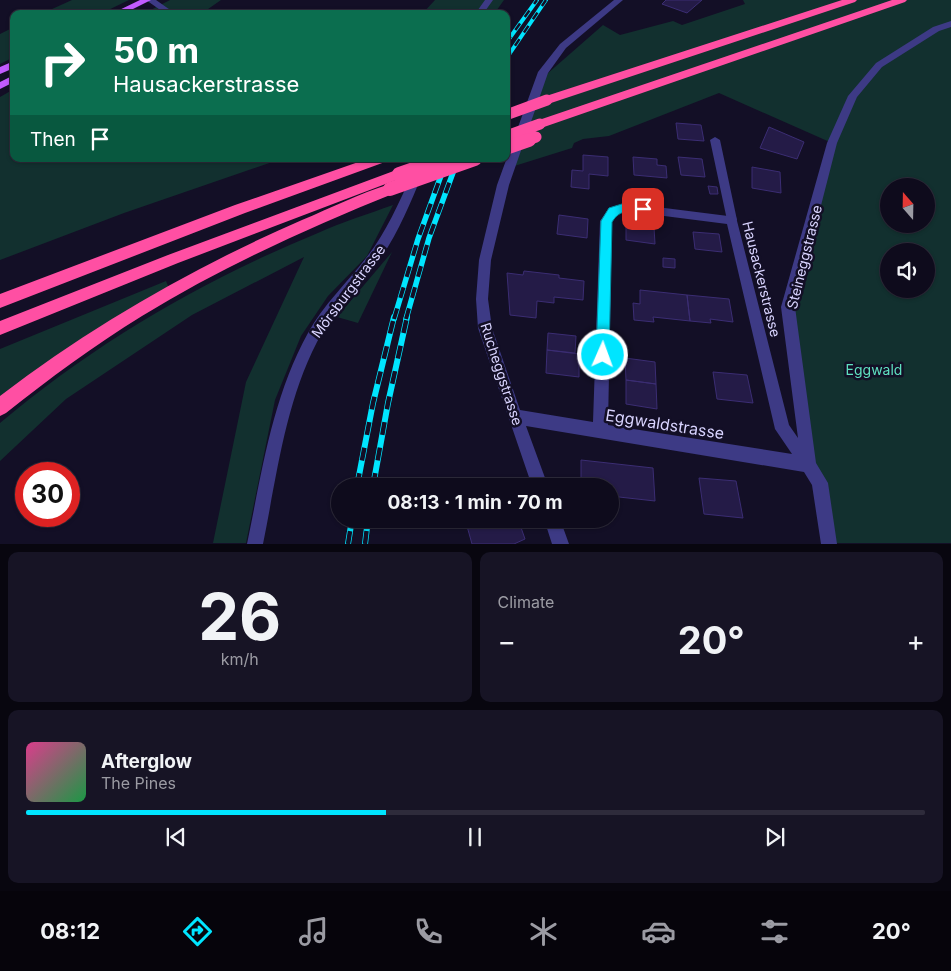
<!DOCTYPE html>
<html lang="en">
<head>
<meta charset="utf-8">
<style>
	body { margin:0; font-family:Inter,sans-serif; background:#171425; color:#f1f3f6; height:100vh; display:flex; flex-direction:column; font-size:19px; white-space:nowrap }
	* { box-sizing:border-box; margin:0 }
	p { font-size:16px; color:#9b9ba3 }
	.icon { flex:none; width:28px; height:28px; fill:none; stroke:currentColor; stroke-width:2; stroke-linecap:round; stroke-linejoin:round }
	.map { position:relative; height:544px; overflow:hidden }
	.drawer { display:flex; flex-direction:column; gap:8px; padding:8px; background:#08060f; flex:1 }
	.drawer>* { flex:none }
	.top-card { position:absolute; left:10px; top:10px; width:500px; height:152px; border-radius:10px; box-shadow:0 1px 4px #0004,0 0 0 1px #2e2b3b; background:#0b6e4f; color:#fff; overflow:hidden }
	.needle { width:32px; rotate:340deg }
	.tools { position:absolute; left:880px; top:178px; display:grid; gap:10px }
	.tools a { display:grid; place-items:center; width:55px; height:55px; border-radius:50%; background:#0e0b1c; box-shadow:0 1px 4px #0004,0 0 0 1px #2e2b3b; font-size:25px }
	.speed { position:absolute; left:15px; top:462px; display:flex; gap:10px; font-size:25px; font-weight:700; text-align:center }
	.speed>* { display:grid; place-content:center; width:65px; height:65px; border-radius:50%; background:#0e0b1c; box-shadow:0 1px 4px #0004,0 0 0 1px #2e2b3b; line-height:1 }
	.speed .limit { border:8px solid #d22; background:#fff; color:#111 }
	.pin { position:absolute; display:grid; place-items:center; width:42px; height:42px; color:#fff; margin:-21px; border-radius:10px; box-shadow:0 2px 8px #0006 }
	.me { position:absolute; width:55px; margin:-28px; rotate:2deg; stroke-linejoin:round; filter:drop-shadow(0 0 4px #0008) }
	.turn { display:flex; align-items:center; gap:18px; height:105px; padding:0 20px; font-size:22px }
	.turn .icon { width:65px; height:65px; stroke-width:2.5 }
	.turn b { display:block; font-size:35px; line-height:42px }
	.then { display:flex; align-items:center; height:48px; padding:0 20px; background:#0003; gap:10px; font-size:19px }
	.big { font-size:38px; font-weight:700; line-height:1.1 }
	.drawer .card { flex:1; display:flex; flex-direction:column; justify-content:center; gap:8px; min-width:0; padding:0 18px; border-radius:10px; background:#171425 }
	.drawer .dial { align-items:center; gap:0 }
	.dial b { font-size:65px; line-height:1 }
	.song { display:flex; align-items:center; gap:15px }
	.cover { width:60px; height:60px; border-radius:8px; background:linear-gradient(135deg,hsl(330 70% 55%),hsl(140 70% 35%)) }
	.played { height:5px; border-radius:2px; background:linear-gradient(90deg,#00e5ff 40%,#2e2b3b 40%) }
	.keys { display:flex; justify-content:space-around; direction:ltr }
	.heat { display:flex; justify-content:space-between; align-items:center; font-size:28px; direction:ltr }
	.drawer .tiles { flex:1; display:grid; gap:8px; grid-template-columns:1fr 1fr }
	.card:last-child { grid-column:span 2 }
	.trip { position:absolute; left:331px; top:478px; width:288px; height:50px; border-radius:25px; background:#0e0b1c; box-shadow:0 1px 4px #0004,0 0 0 1px #2e2b3b; font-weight:700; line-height:50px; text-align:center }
	.tabs { display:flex; height:80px; justify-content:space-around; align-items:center; background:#06040b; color:#9b9ba3 }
	.tabs .icon { width:35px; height:35px }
	.tabs .selected { color:#00e5ff }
	.tabs b { font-size:22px; color:#f1f3f6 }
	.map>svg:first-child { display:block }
	.green { fill:#12302f; fill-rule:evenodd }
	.building { fill:#241b47; stroke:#3b2d73 }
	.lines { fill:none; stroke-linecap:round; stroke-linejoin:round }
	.service { fill:#3d3a85; fill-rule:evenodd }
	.minor { fill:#3d3a85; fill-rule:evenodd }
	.tertiary { fill:#3d3a85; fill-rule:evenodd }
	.primary { fill:#c25bff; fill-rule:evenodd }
	.motorway { fill:#ff4fa3; fill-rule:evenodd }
	.rail-far2-casing { stroke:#00e5ff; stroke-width:4 }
	.rail-far1-casing { stroke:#00e5ff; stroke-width:5.5 }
	.rail-casing { stroke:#00e5ff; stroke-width:6 }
	.rail-far2 { stroke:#130f26; stroke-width:2.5; stroke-dasharray:8; stroke-linecap:butt }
	.rail-far1 { stroke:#130f26; stroke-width:4; stroke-dasharray:11; stroke-linecap:butt }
	.rail { stroke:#130f26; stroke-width:4.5; stroke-dasharray:13; stroke-linecap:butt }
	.motorway-bridge-far1 { stroke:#ff4fa3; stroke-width:11 }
	.motorway-bridge { stroke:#ff4fa3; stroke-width:14 }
	.route { fill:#00e5ff; stroke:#0095a6 }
	.labels { text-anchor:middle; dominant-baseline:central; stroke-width:5; stroke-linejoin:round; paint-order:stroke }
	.street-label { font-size:14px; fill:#d9d4ff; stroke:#130f26 }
	.park-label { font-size:14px; fill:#5fe0c0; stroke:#130f26 }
	.near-street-label { font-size:16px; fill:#d9d4ff; stroke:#130f26 }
</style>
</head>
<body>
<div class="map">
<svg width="951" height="544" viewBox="0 0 951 544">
	<rect width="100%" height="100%" fill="#130f26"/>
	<!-- green -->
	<path class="green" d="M72,0H129L100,14H41Z
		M170,0H221L201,14H143Z
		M435,0H504L494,14H422Z
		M743,0H951V543H829L809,465L788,307L832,143L719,93L609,136L583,139L574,143L572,148L508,168L539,81L603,25L620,35L673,21L682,25L745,4ZM889,186H926V224H889ZM889,251H926V289H889Z
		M14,27V57L0,64V34Z
		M14,89V159H281L124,213L0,260V97Z
		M393,205L367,256L328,296L301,336L275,400L246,543H213L246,382L304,257L192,315L66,399L0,461V423C95,343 203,280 318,233C342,222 368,214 393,205Z
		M392,252L358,323L337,317Z
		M166,281L170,291L0,407V349Z"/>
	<!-- building -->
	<path class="building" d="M666,0H702L687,13L662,4Z
		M676,123L701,125L704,141L678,139Z
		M769,127L804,142L797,159L760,148Z
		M583,155L608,157V176L589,174V189L571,187L572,170L583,171Z
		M633,157L657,159V165L666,166L667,178L634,175Z
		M678,157L702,159L705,177L681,175Z
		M752,167L780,172L781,193L752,188Z
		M708,186L717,187L718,194H710Z
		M559,215L588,219L587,238L557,234Z
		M626,224L654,227L655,244L626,240Z
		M693,232L719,234L722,252L695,249Z
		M663,258L675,259V268L663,267Z
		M524,271L559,275V278L584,281L583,300L554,297V303L537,301L536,318L510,315L507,273L523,275Z
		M640,290L687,295L690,321L653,317L654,322L634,320L633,303L640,304Z
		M687,295L729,299L733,322L710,319L711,323L690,321Z
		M548,333L576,336L575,353L547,350Z
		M547,350L579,354V377L546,373Z
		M625,358L655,362L656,384L626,380Z
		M713,372L747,375L753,403L717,399Z
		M626,380L656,384L657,409L626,404Z
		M581,460L653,468L655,501L610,496V486H581Z
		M699,478L736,481L743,518L704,514Z
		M465,519H518L525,539L514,544H472Z"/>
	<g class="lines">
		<!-- service -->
		<path class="service" d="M485,0H493L483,14H475Z
			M715,137L720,140L737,220L732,224L727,220L710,140Z"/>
		<!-- minor -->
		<path class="minor" d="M614,0H623L566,48L548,73L509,185L491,260L488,299L492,328L520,410L593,422L600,221L609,208L625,203L736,217L789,425L798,438L781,307L827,143L848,96L876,63L933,27L951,21V27L939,31L882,67L857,97L837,143L795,307L816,463L828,483L837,544H821L812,485L804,472L526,426L548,486H532L478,328L476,299L479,260L497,185L538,72L560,44ZM625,211L727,224L775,429L792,454L608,425L612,222L617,214Z
			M544,519H560L569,544H552Z"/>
		<!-- tertiary -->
		<path class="tertiary" d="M146,0H156L176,14H166Z
			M417,171L422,175C409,207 396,238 375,266C356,291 332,313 317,342C285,404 277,475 263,544H247C262,472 272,398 308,333C323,305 347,283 366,258C386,233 398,204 412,175Z"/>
		<!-- primary -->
		<path class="primary" d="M140,0H151L123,14H111Z
			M14,61V68L0,74V67Z
			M14,75V82L0,89V82Z"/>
		<!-- motorway -->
		<path class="motorway" d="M842,0H857L855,2L551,103H543L541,100L543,97Z
			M892,0H907L905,2L544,127L540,128L534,124L536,121Z
			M367,159H386L385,162L245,213L0,308V294L235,205Z
			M399,169L404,171L406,174L404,177L178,263L0,335V321L168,255Z
			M390,184L395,185L397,189L395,193C308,228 222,267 142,316C95,345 50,378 6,413L0,416V396C93,325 194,267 302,220C331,208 360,193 390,184Z"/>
		<defs>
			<path id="rail-far2" d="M506,43L537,0
				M506,59L546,0"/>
			<path id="rail-far1" d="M394,319L418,239L447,159
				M406,319L429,238L458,159"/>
			<path id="rail" d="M357,486L373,403L394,317
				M373,486L388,403L407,317
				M348,544L352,519
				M365,544L368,519"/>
		</defs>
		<!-- rail-far2 casing -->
		<use href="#rail-far2" class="rail-far2-casing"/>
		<!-- rail-far1 casing -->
		<use href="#rail-far1" class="rail-far1-casing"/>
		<!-- rail casing -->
		<use href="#rail" class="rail-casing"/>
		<!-- rail-far2 -->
		<use href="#rail-far2" class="rail-far2"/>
		<!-- rail-far1 -->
		<use href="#rail-far1" class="rail-far1"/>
		<!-- rail -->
		<use href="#rail" class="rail"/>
		<!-- motorway-bridge-far1 -->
		<path class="motorway-bridge-far1" d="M506,115L547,100
			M506,136L540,124
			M525,141L536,137"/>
		<!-- motorway-bridge -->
		<path class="motorway-bridge" d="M506,148L529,140
			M399,174L442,159
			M390,189L475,159"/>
	</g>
	<!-- route -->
	<path class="route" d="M625,203L643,205L648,209L643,213C629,211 620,209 612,222L609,355L607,359L603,360L598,359L596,355L601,221L609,208Z"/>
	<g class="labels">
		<!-- street labels -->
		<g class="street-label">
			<text transform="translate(804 257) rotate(-76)">Steineggstrasse</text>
			<text transform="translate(762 279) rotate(76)">Hausackerstrasse</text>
			<text transform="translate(348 291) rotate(-53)">Mörsburgstrasse</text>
			<text transform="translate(502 374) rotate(72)">Rucheggstrasse</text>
		</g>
		<!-- park labels -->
		<g class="park-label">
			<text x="874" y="369">Eggwald</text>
		</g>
		<!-- near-street labels -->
		<g class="near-street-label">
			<text transform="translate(665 424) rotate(9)">Eggwaldstrasse</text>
		</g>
	</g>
</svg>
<div class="tools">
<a><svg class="needle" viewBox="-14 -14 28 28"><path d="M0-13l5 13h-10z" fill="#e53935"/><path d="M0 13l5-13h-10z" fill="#9b9ba3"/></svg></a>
<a><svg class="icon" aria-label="sound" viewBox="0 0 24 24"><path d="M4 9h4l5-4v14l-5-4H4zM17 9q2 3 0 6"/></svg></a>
</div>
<div class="speed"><div class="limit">30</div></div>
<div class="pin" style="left:643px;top:209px;background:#d93025"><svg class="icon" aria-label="arrive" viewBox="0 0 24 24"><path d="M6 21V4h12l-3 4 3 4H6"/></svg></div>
<svg class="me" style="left:603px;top:355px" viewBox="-20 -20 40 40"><circle r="17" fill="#00e5ff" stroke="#fff" stroke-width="3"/><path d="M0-11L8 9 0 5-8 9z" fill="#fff"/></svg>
<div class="trip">08:13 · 1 min · 70 m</div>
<div class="top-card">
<div class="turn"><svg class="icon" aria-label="right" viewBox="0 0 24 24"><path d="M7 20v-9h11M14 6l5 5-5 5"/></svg><div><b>50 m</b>Hausackerstrasse</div></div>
<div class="then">Then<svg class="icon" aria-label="arrive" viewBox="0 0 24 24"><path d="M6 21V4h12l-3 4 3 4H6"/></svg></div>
</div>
</div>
<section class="drawer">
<div class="tiles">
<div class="card dial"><b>26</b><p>km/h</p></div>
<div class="card"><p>Climate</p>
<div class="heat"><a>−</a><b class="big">20°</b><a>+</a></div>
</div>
<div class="card">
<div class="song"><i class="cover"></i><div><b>Afterglow</b><p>The Pines</p></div></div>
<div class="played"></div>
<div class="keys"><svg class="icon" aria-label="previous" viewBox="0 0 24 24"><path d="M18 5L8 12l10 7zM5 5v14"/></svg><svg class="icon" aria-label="pause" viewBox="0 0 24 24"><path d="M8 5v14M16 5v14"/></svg><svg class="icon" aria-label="next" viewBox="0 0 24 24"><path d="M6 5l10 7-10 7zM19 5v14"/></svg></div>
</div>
</div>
</section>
<nav class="tabs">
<b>08:12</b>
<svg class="icon selected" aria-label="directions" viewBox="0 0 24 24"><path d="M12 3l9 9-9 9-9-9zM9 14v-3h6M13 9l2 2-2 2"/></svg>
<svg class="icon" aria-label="music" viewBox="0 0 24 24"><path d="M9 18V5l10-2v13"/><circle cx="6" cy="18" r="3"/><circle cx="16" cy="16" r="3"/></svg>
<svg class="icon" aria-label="phone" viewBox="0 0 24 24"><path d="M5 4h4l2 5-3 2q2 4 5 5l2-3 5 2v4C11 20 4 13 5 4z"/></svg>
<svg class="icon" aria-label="climate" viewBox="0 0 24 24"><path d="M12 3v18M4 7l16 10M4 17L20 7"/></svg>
<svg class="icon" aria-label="car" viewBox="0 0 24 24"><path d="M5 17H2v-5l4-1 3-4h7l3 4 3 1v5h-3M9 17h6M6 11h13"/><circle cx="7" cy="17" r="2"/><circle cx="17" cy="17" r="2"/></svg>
<svg class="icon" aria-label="filters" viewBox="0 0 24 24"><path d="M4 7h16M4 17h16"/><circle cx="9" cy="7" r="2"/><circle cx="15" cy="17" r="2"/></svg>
<b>20°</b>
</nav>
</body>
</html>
